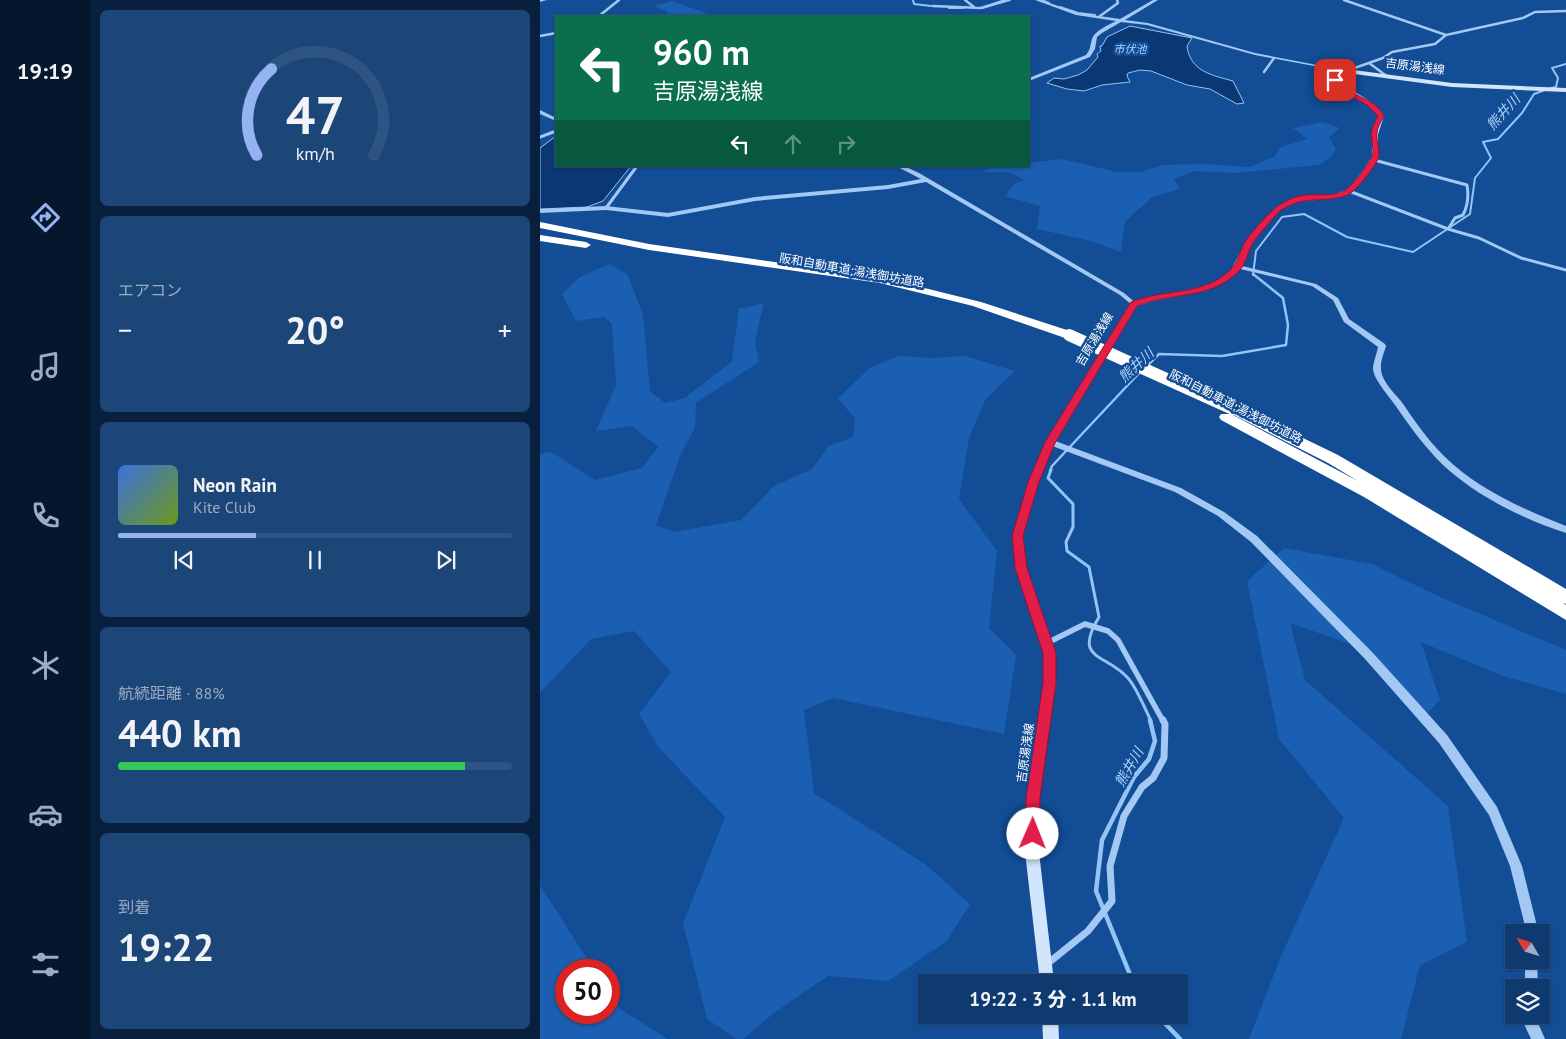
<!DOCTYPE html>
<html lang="ja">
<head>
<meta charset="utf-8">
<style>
	body { margin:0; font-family:"PT Sans","Noto Sans JP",sans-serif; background:#1c4578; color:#f1f3f6; height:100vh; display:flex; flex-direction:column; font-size:19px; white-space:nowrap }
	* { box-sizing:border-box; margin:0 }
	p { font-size:16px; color:#9badc3 }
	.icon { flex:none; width:28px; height:28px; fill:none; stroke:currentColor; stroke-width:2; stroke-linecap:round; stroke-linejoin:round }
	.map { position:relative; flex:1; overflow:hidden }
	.panel { display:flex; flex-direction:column; gap:10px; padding:10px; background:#08203e; width:450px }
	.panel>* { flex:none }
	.banner { position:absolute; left:15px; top:15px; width:475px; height:152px; border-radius:0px; box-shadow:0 1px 4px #0004,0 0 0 1px #2e5483; background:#0b6e4f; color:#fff; overflow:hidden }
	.needle { width:32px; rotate:309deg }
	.fabs { position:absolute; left:965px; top:924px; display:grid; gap:10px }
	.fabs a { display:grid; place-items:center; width:45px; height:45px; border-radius:0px; background:#0e3a70; box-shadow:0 1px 4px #0004,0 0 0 1px #2e5483; font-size:25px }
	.speed { position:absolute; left:15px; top:959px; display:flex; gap:10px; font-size:25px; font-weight:700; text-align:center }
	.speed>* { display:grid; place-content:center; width:65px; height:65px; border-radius:50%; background:#0e3a70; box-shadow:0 1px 4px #0004,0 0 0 1px #2e5483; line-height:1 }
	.speed .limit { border:8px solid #d22; background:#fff; color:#111 }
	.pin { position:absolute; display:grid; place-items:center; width:42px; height:42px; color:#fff; margin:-21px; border-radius:10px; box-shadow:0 2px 8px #0006 }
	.me { position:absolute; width:55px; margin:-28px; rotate:1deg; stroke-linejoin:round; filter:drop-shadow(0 0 4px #0008) }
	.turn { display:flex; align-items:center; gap:18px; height:105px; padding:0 15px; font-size:22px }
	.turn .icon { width:65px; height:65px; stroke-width:2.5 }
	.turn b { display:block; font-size:35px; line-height:42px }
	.lanes { display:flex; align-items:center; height:48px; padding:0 15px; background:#0003; justify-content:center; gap:25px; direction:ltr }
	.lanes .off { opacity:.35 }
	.big { font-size:38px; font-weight:800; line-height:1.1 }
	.panel .widget { flex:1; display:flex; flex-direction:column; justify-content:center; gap:8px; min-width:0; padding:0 18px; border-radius:8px; background:#1c4578 }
	.panel .dial { align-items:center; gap:0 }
	.dial svg { height:130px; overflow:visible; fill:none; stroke:#2e5483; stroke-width:7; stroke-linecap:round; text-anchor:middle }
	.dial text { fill:#f1f3f6; stroke:none }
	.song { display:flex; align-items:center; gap:15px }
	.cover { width:60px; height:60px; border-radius:8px; background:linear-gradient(135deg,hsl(220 70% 55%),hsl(80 70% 35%)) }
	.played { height:5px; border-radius:2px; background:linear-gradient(90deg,#95b2f1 35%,#2e5483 35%) }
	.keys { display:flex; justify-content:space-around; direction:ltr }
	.heat { display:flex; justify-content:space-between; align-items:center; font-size:28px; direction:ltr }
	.charge { height:8px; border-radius:4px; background:linear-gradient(90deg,#34c759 88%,#2e5483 0) }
	.trip { position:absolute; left:378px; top:974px; width:270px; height:50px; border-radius:0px; background:#0e3a70; box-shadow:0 1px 4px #0004,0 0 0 1px #2e5483; font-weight:800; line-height:50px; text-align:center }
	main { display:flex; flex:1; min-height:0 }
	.menu { display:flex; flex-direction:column; width:90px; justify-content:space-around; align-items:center; background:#06172d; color:#9badc3 }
	.menu .icon { width:35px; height:35px }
	.menu .on { color:#95b2f1 }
	.menu b { font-size:22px; color:#f1f3f6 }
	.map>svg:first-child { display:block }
	.green { fill:#1a5fb1 }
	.water { fill:#0b3872; stroke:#94c3f6 }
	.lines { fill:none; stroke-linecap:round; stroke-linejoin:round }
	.stream-far3 { stroke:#94c3f6; stroke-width:2 }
	.stream-far2 { stroke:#94c3f6; stroke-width:2.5 }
	.stream-far1 { stroke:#94c3f6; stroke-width:3 }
	.stream { stroke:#94c3f6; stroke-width:4.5 }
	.minor-far3 { stroke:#a2c8f3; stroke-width:2.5 }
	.minor-far2 { stroke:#a2c8f3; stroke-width:3 }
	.minor-far1 { stroke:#a2c8f3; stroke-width:5.5 }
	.minor { stroke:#a2c8f3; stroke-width:7 }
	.tertiary { fill:#a2c8f3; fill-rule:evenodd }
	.secondary { fill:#d2e5fd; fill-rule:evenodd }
	.motorway { fill:#fff; fill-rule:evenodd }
	.motorway-bridge { stroke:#fff; stroke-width:12 }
	.route { fill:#e11d48; stroke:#92132f }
	.labels { text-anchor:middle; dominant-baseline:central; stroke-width:5; stroke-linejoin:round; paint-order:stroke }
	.far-water-label { font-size:11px; font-style:italic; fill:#aed2fa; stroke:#124d96 }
	.street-label { font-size:12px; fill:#fff; stroke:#124d96 }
	.water-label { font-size:14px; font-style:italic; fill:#aed2fa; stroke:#124d96 }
</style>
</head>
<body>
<main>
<nav class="menu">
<b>19:19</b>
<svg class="icon on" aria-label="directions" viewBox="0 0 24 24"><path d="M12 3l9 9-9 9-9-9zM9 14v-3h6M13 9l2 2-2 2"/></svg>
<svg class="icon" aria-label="music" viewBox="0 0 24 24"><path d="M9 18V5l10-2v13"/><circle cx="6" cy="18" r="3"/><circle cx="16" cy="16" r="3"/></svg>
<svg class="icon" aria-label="phone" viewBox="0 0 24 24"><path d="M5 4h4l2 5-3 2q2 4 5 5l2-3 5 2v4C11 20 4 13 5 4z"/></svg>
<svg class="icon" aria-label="climate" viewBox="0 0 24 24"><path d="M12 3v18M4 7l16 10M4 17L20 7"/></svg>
<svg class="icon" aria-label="car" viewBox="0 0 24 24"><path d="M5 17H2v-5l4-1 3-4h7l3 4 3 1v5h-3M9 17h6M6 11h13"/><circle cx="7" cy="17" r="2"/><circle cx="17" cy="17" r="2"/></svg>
<svg class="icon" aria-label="filters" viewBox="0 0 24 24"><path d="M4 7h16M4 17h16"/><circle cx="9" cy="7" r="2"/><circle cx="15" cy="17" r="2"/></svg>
</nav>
<section class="panel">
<div class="widget dial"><svg viewBox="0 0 100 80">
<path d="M14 69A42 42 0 1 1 86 69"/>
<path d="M14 69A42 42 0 0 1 23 16" stroke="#95b2f1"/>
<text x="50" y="56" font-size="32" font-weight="700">47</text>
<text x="50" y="72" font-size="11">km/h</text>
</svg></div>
<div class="widget"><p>エアコン</p>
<div class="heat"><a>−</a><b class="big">20°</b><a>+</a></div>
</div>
<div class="widget">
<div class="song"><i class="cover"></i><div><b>Neon Rain</b><p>Kite Club</p></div></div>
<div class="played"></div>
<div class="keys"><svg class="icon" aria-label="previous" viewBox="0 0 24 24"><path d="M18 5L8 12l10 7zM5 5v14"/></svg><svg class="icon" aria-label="pause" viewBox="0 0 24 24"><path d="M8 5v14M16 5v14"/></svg><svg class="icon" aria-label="next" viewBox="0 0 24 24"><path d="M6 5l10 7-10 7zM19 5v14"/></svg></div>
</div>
<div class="widget"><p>航続距離 · 88%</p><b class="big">440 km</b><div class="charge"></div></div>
<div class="widget"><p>到着</p><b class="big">19:22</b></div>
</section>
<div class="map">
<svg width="1026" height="1039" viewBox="0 0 1026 1039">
	<rect width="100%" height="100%" fill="#124d96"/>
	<!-- green -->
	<path class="green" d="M132,1L174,16H130L126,11L114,6Z
		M783,122L800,128L789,138L796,149L792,156L779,165L695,173L655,171L634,179L640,189L612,197L585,222L581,252L551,241L497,229L500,206L465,196L474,184L485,180L469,172H440L458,166H489V163L522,159L577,172H600L624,165L664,164L710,167L735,156L741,147L767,139L753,128Z
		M69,264L87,274L103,314L110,391L125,403L145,398L192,361L199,309L224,303L215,341L219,362L156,403L155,427L140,456L116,525L134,532L201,520L234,486L272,469L289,446L313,437L315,419L298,398L331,367L359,356L393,358L425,356L475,371L445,400L429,438L419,499L457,551L449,628L476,655L464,734L293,698L264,710L274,793L385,864L430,904L407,941L348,981L288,976L234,1013L203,1039H197L167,1019L143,924L185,817L119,748L99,714L131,672L94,631L51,639L0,693V454L11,452L55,480L102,468L118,447L92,426L56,431L76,385L72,324L65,317L36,321L22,294L40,277Z
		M744,548L832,564L900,597L1026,650V694L963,676L881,642L900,700L882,719L822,648L750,623L765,680L908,806L927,942L880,965L861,1039H709L741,956L804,818L739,739L707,581Z
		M0,885L54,970H26V1012H69V992L80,1009L128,1039H0Z"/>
	<!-- water -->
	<path class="water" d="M590,26L652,38L647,46C650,71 671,75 693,81L704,103L697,104L670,89L647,85L611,71L600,70L588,73L587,76L590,82L562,85L544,91L527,89L507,83L514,78L524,79L538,75L547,70L558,57L557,54L561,51L560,46H562L567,37Z
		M16,136V166H91L63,201L47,207L0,209V148Z"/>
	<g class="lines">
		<!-- stream-far3 -->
		<path class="stream-far3" d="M373,0L374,4L391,6
			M502,0L509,3
			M520,7L538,13L555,15
			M409,8H423
			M442,8L470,0
			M1011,88L1016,87L1018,78L1012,68L1026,64
			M713,275L716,251L742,217L764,214L807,237L873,252L930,214L935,178L951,158L943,142L958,139L982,113L994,94L1005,90"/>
		<!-- stream-far2 -->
		<path class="stream-far2" d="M606,367L619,354L682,356L746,345L748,325L743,298L713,274
			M510,471L512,466L601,371"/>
		<!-- stream-far1 -->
		<path class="stream-far1" d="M511,470L508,478L533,504V527L526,542L527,551L549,567L559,617C533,660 564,653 587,677C596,686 605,709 611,721"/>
		<!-- stream -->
		<path class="stream" d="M593,982L556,891L562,840L594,777L609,759L615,741L610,720
			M617,1015L640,1039"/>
		<!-- minor-far3 -->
		<path class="minor-far3" d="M425,0L434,7
			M804,0L906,35
			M393,6L441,8L466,0
			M59,16L79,0
			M560,16L578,3L577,0
			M0,36L16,33
			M829,63L848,77
			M806,71L843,58L852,52L895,44L906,35L983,18L995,12L1026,11
			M724,72L734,58"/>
		<!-- minor-far2 -->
		<path class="minor-far2" d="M0,137L16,131
			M834,160L927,185C929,196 928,205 923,215L915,218L908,229
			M809,191L908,229L939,238L981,258L1026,270
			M66,208L97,166"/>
		<!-- minor-far1 -->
		<path class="minor-far1" d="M507,643L545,624L568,631L578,640L623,721"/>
		<!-- minor -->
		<path class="minor" d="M507,964L548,931L572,901L570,866L584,816L602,787L613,778L624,758L625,724L623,720"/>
		<!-- tertiary -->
		<path class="tertiary" d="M0,0H7L0,2Z
			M495,0H501L538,13L580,19L613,0H618L585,20L608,23L715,53L808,71L806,72L715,55L607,25L581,22L562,33L557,37L555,49L550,57L489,81V78L546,55C551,49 550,45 552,39C555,30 569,25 576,21L536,15Z
			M0,110L16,118V121L0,114Z
			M356,166H364L379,173L584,293L597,304L594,306L592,305L580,295L386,182L348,189L215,201L128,217L66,210L0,213V209L66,206L128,213L215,197L348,185L381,179Z
			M698,265L776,284L798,298L809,319L845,344L846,346C844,353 840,362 841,369C841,380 854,393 861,401C874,420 887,439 904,456C937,489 983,509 1026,526V533C982,519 930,493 897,459C882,443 868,424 855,405C849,396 834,380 833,369C833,363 837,353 838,347L804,322L793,300L772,286L696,268L695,267Z
			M510,439L641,488L684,512L717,536L833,653L907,735L957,807L982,866L996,922V932H984V922L970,866L949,815L899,743L825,659L711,542L678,516L635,492L507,444L506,442Z
			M985,960H997L998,988H985Z
			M984,1015H998V1023L1005,1039H991L984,1024Z"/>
		<!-- secondary -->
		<path class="secondary" d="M806,69L912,83L1026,88V92L912,87L807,73L798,80L799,85C816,93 834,100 844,116L838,134V156L829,172L812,191L806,195L795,198L757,202L739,210L713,242L696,273L685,282L665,291L613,301L597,306L514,442L498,483L483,536L486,568L515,653L516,683L499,798V852L514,982H500L485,852L487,798L504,683L503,653L476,568L473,536L488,483L505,442L591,302L613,296L660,288L680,279L691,270L707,239L735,208L754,199L795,194L808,189L824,169L832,156V134L838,116L826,103L794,86L793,79Z
			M502,1015H518L519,1039H503Z"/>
		<!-- motorway -->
		<path class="motorway" d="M0,222L109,244L340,277L441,302L533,332L535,335L529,339L525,338L433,306L340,283L109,250L0,228Z
			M0,235L46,242L51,245L46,248L0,241Z
			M693,404L798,455L1026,589V604L1023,603L1026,605V620L824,497L681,420L679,417L681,414H691L818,481L788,463L688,412L686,409Z"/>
		<!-- motorway-bridge -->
		<path class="motorway-bridge" d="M529,335L693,409"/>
	</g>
	<!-- route -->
	<path class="route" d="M793,78H797C806,97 835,96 844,116C841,122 836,129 837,137C837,147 842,153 836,163C830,172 821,185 812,192C797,205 763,193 740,211C737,213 715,239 713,243C708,251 706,263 700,270C673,300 631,292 597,306L515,443L499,482L483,536L487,568L516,653V683L500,798V834L498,840L493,842L487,840L485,834L486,798L503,683V653L475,568L472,536L488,482L505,442L591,302C622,289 661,296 688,272C699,263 699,250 707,239C712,231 733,208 741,204C749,199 756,196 766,195C778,194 797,197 807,189C813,184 833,160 833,152C832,133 828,135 838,116L827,105L795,87Z"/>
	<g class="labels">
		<!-- far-water labels -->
		<g class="far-water-label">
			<text x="590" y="49">市伏池</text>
		</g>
		<!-- street labels -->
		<g class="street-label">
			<text transform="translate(875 66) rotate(7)">吉原湯浅線</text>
			<text transform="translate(312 270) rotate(10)">阪和自動車道;湯浅御坊道路</text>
			<text transform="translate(554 339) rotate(-59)">吉原湯浅線</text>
			<text transform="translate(696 406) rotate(27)">阪和自動車道;湯浅御坊道路</text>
			<text transform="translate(485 753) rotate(-82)">吉原湯浅線</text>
		</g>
		<!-- water labels -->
		<g class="water-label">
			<text transform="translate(963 112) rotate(-48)">熊井川</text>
			<text transform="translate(596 365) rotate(-43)">熊井川</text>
			<text transform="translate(589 767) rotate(-60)">熊井川</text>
		</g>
	</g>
</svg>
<div class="fabs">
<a><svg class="needle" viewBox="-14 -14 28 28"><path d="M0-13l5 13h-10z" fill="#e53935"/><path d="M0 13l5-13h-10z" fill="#9badc3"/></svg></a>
<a><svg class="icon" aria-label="layers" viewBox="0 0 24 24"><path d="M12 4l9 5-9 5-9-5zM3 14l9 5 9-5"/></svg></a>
</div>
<div class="speed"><div class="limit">50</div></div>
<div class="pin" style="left:795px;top:80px;background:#d93025"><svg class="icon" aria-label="arrive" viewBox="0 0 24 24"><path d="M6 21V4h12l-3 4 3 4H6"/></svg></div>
<svg class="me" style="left:493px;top:834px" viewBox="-20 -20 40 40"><circle r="19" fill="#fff"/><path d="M0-13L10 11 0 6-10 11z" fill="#e11d48"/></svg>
<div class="trip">19:22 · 3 分 · 1.1 km</div>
<div class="banner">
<div class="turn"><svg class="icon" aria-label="left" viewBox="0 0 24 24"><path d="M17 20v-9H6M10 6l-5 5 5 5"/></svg><div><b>960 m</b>吉原湯浅線</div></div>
<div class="lanes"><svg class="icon" aria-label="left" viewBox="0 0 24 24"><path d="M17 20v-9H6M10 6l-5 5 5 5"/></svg><svg class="icon off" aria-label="ahead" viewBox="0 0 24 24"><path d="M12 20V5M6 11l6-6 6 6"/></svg><svg class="icon off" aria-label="right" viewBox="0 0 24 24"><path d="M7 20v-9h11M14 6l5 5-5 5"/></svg></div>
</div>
</div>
</main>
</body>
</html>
